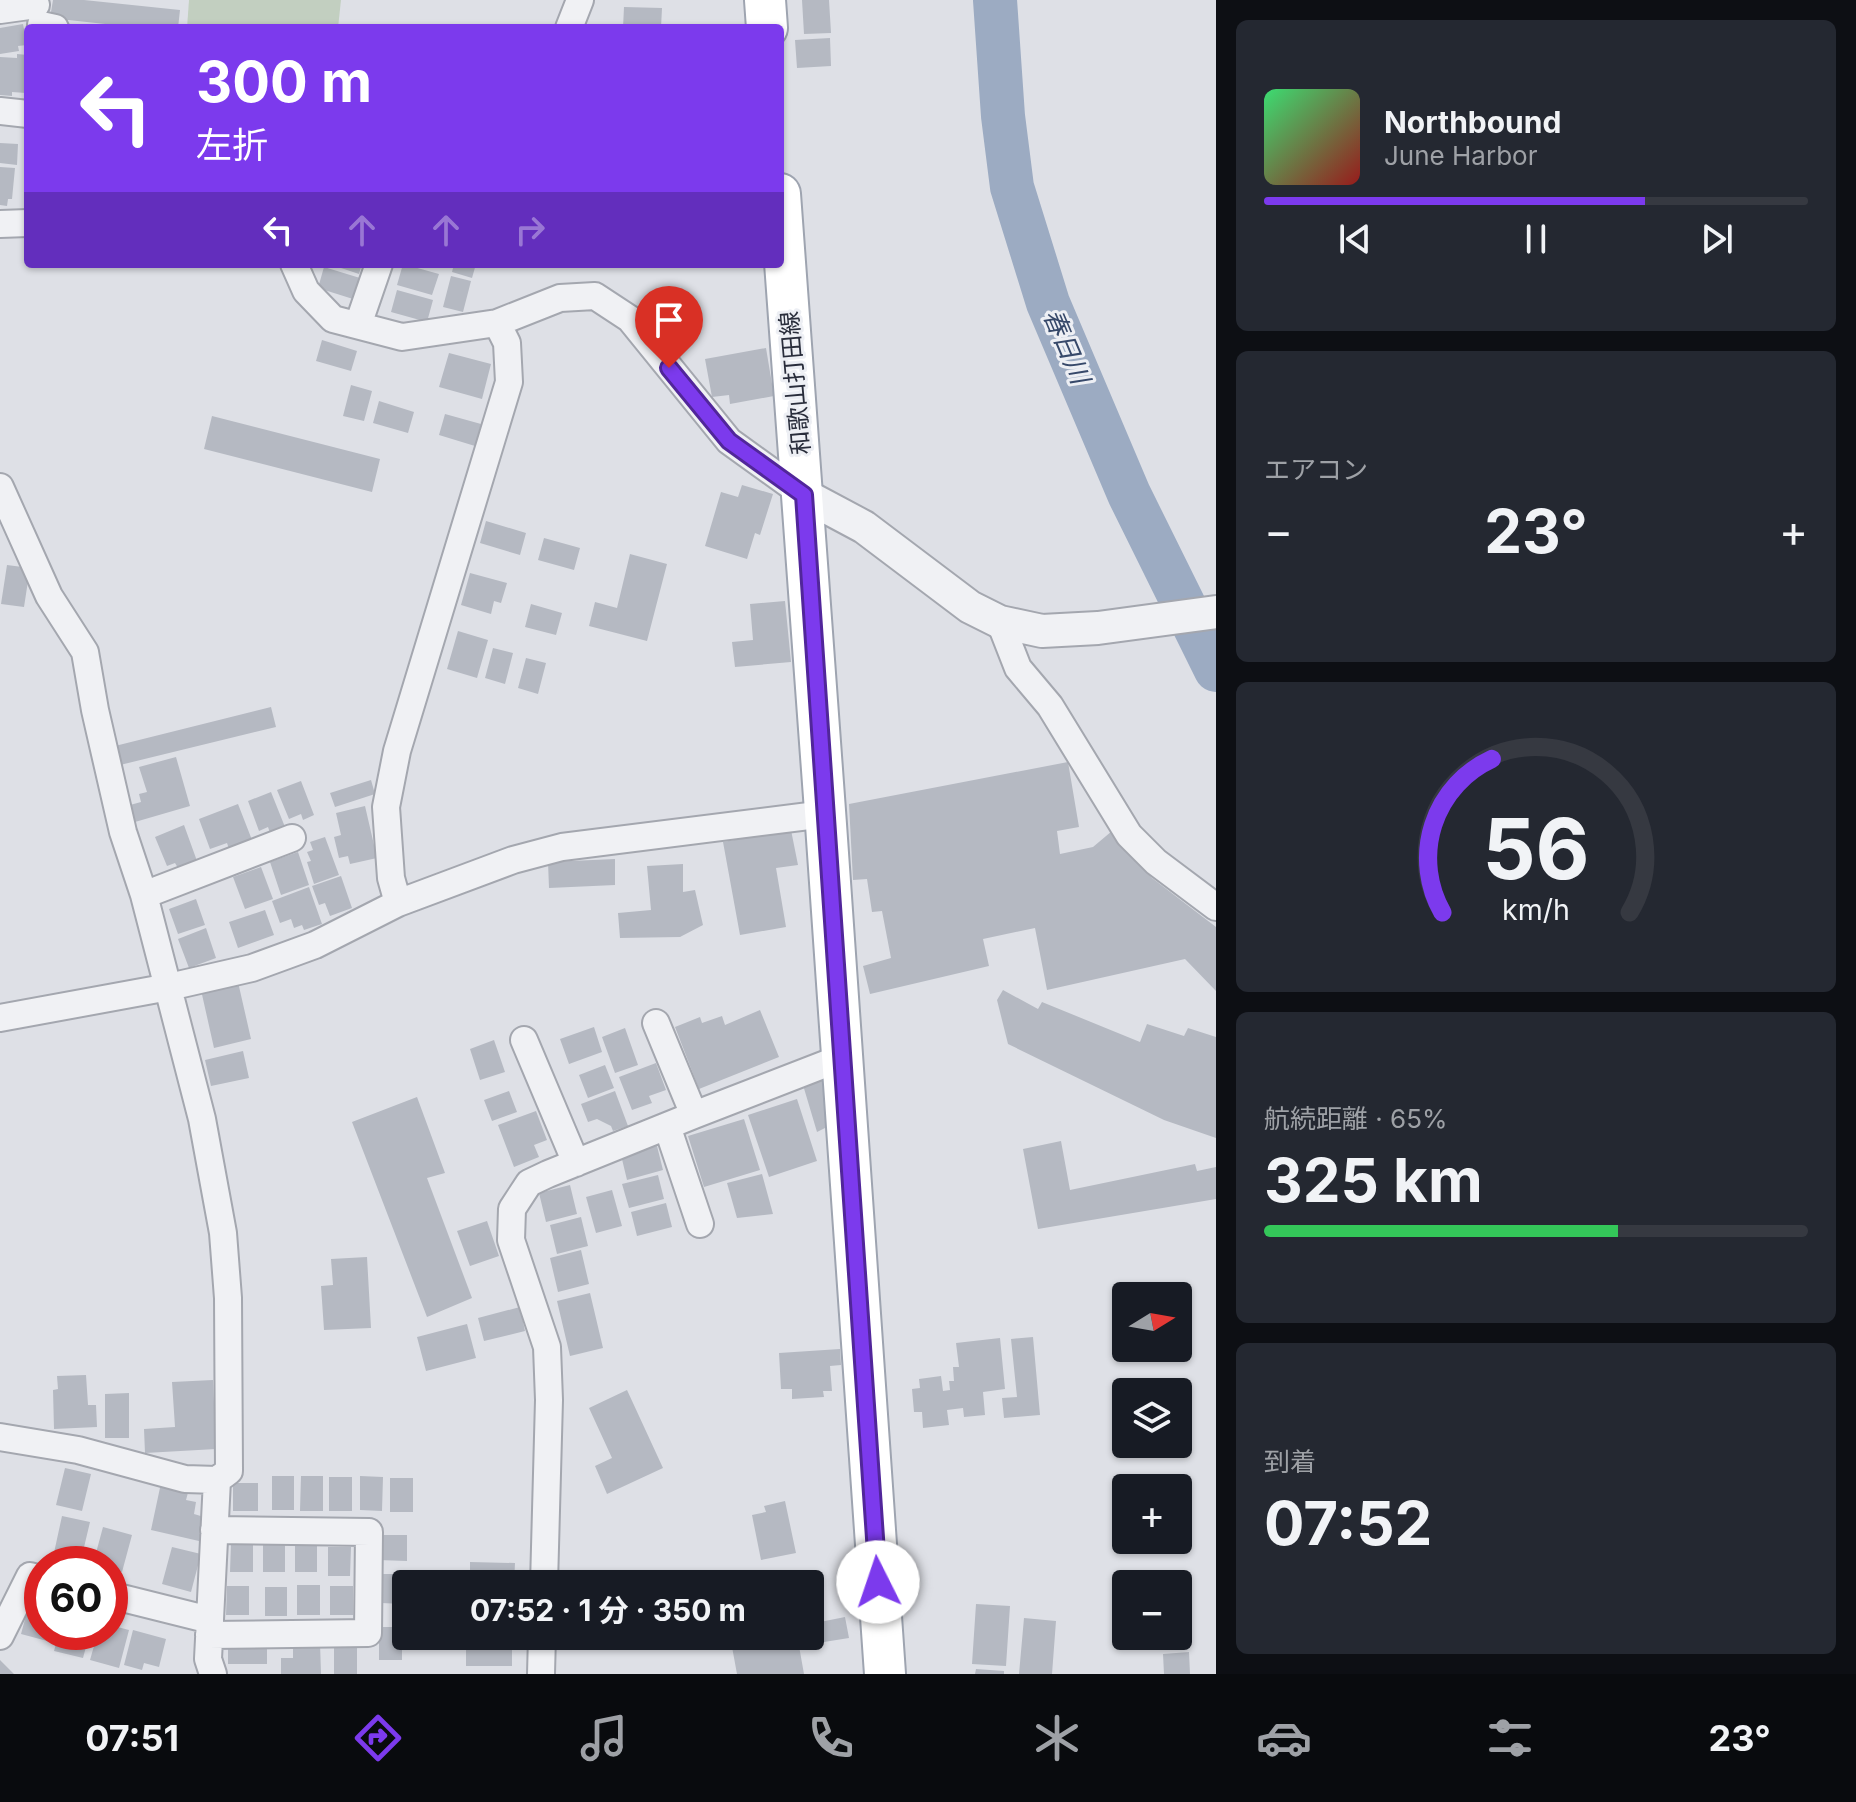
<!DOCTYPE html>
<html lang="ja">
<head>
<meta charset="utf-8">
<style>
	body { margin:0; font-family:Inter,"Noto Sans JP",sans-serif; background:#242831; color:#f1f3f6; height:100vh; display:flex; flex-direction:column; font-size:30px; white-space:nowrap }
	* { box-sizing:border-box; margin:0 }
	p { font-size:26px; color:#9ea1a6 }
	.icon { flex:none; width:44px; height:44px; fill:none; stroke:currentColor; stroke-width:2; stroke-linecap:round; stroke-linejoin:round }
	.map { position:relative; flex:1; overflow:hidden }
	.drawer { display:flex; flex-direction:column; gap:20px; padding:20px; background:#0d0f14; width:640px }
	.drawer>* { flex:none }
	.top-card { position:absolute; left:24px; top:24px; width:760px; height:244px; border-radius:8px; box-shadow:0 2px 6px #0004; background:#7c3aed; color:#fff; overflow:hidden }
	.needle { width:52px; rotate:79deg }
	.fabs { position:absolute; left:1112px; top:1282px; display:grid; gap:16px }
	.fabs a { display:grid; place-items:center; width:80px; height:80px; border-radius:8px; background:#171b24; box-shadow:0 2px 6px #0004; font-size:40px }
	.speed { position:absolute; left:24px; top:1546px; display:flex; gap:16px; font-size:40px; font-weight:700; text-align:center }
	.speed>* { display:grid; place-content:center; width:104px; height:104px; border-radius:50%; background:#171b24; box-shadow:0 2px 6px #0004; line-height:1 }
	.speed .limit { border:12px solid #d22; background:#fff; color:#111 }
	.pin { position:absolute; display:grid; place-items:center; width:68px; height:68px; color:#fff; margin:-82px -34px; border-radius:50% 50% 50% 0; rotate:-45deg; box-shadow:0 0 8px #0007 }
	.pin .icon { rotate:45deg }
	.me { position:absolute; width:88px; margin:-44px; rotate:356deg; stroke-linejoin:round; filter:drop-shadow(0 0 6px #0008) }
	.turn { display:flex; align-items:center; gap:28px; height:168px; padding:0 40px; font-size:36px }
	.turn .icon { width:104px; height:104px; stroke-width:2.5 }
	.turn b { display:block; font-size:56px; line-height:68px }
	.lanes { display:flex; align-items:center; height:76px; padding:0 40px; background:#0003; justify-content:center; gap:40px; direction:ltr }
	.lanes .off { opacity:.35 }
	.big { font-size:60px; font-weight:700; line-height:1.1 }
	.drawer .widget { flex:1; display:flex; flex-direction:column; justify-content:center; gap:12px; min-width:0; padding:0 28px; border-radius:12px; background:#242831 }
	.drawer .dial { align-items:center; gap:0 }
	.dial svg { height:208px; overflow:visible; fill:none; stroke:#363941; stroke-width:7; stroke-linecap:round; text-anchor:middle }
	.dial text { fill:#f1f3f6; stroke:none }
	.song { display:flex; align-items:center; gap:24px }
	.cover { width:96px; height:96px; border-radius:12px; background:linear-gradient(135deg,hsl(140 70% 55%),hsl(0 70% 35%)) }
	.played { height:8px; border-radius:4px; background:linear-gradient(90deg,#7c3aed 70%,#363941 70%) }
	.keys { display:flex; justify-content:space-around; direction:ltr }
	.heat { display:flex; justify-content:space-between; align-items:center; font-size:44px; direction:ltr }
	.charge { height:12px; border-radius:6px; background:linear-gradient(90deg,#34c759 65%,#363941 0) }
	.trip { position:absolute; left:392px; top:1570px; width:432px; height:80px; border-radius:8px; background:#171b24; box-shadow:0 2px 6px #0004; font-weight:700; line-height:80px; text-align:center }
	.tabs { display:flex; height:128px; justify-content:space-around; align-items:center; background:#090b0e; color:#9ea1a6 }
	.tabs .icon { width:56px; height:56px }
	.tabs .selected { color:#7c3aed }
	.tabs b { font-size:36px; color:#f1f3f6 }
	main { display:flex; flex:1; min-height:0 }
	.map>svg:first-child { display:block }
	.green { fill:#c2cfc0 }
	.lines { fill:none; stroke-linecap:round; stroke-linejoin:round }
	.river { stroke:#9cabc2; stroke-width:44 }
	.building { fill:#b5b9c2 }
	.minor-casing { stroke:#a4a7af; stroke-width:30 }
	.tertiary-casing { stroke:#a4a7af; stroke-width:36 }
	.primary-casing { stroke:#9ea4b0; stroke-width:44 }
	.minor { stroke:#f0f1f4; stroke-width:26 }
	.tertiary { stroke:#f0f1f4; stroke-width:32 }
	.primary { stroke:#fff; stroke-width:40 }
	.route-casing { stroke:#51269a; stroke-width:20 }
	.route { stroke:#7c3aed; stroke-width:14 }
	.labels { text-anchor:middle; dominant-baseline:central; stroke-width:6; stroke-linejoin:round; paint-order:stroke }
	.street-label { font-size:24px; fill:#292d3b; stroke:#edeff4 }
	.water-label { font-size:26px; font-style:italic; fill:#37496a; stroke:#edeff4 }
</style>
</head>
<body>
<main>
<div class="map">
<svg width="1216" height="1674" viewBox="0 0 1216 1674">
	<rect width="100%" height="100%" fill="#dee0e6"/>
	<!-- green -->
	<path class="green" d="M189,0H341L338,28H187Z"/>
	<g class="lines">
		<!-- river -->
		<path class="river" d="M995,0L1003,116L1012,187L1048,303L1129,494L1216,670"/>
	</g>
	<!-- building -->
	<path class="building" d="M53,0H84L180,10L178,28H142L50,18Z
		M802,0H829L831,33L804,34Z
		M624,7L662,8L661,28H623Z
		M23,24L27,45L18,46L19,51L0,54V28Z
		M830,38L831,66L797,68L795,40Z
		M17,54L28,55L26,93L12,92V96L0,95V57L17,58Z
		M0,143L18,144L17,165L0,163Z
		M0,167L15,168L12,199H8L7,206L0,205Z
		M329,264H362L359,274Z
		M403,264L439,274L432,295L397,285Z
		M454,264H476L472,278L452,272Z
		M324,267L360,278L353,299L318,288Z
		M451,276L471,281L463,312L443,307Z
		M397,290L433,300L427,322L391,312Z
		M322,340L357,351L351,371L316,361Z
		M766,348L774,396L730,404L729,395L712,397L705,359Z
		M449,353L491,364L482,399L439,387Z
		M351,385L372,391L364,421L343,416Z
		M379,401L414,412L408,433L373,423Z
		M445,414L481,424L475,446L439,435Z
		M212,416L380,459L372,492L204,449Z
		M742,485L773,494L760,535L755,533L747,559L705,546L721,492L738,497Z
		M486,521L526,533L520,555L480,543Z
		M544,538L580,548L574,570L538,560Z
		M630,554L667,564L647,641L589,626L595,602L617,608Z
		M7,565L30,568L24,607L1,604Z
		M470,573L507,583L501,603L494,601L491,614L461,605Z
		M785,601L791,662L735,667L732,642L753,640L750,604Z
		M531,604L562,613L556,635L525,627Z
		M458,631L488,640L477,678L447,669Z
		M493,648L513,653L505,684L485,678Z
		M526,658L546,663L538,694L518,688Z
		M271,707L276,727L120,765L115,746Z
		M176,757L190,806L135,822L130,805L141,802L139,794L147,792L139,767Z
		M1068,762L1079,827L1057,831L1060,854L1093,847L1112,831L1152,878L1216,927V991L1185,959L1047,990L1035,928L983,939L989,966L870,994L863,966L891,958L882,911L872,912L867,879L853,880L849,804Z
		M371,780L375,794L335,807L330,793Z
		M301,781L314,815L303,820L301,814L289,819L277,790Z
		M271,792L285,827L270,833L268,827L259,831L248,801Z
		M238,804L252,840L229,849L227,843L210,849L199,819Z
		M365,806L377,858L350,864L348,856L339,858L334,837L341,835L336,813Z
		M184,825L197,861L178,868L175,863L167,866L155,837Z
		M791,830L798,865L776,868L786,927L740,935L723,842Z
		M325,837L339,875L314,884L307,862L311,861L307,852L313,850L310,842Z
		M298,852L309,885L281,895L270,862Z
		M615,859V885L549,888L548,862Z
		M683,864V892L695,890L703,925L680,937L620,938L618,913L651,910L647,866Z
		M261,867L273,899L245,909L233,877Z
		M341,876L352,908L330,916L325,903L319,905L312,886Z
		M309,887L322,924L304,930L302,925L294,928L291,919L280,923L272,901Z
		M196,899L205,925L178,934L169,909Z
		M265,910L274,935L238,948L229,922Z
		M206,928L216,958L189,968L178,939Z
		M238,982L251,1039L214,1048L201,990Z
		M1003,990L1038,1009L1042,1002L1140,1042L1147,1024L1184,1036L1188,1028L1216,1037V1138L1164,1120L1008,1044L997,1000Z
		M760,1010L779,1057L699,1089L675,1027L700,1017L702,1023L722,1016L725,1025Z
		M594,1027L602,1052L569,1064L560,1039Z
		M625,1028L638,1065L615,1073L602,1037Z
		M494,1040L505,1072L480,1080L470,1049Z
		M243,1051L249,1078L211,1086L205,1060Z
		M656,1063L666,1090L649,1096L652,1103L632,1110L619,1077Z
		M605,1065L614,1088L588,1098L579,1075Z
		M826,1079L831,1125L817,1132L803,1085Z
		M509,1091L517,1112L492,1121L484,1100Z
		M615,1091L628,1126L613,1131L611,1126L597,1119L588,1122L581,1104Z
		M417,1097L445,1173L427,1178L472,1298L427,1317L352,1122Z
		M797,1099L817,1161L769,1177L748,1115Z
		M536,1111L547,1140L534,1145L539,1157L514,1167L498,1125Z
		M744,1119L760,1170L704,1187L688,1136Z
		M1061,1141L1070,1190L1195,1164L1197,1171L1216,1167V1199L1038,1229L1023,1149Z
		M657,1146L663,1170L627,1180L621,1155Z
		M762,1174L773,1214L737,1218L727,1183Z
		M658,1175L664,1199L629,1208L622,1184Z
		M570,1185L577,1214L546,1222L539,1193Z
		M612,1190L622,1226L596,1233L586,1197Z
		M666,1203L672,1227L637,1236L631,1212Z
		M581,1217L588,1246L557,1254L550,1225Z
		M487,1221L499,1256L470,1266L457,1231Z
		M581,1250L589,1284L558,1292L550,1258Z
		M367,1257L371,1328L324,1330L321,1286L333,1285L331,1259Z
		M590,1293L603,1348L570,1356L557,1301Z
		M520,1307L525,1331L484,1341L478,1318Z
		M467,1324L476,1358L426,1371L417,1337Z
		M1033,1337L1040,1415L1004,1418L1002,1398L1017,1397L1011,1339Z
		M1000,1338L1005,1389L983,1392L985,1415L964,1417L963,1408L947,1410L949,1425L923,1428L922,1412H914L912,1389L920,1388L919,1379L941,1376L943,1391L950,1390L949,1381H954L953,1367H959L956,1343Z
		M840,1349L841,1365L830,1366L832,1391H823L824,1397L792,1399V1389H781L779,1353Z
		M86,1375L88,1405H96L97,1427L54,1429L53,1390L58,1389L57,1376Z
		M213,1380L216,1449L145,1453L144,1429L175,1427L172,1382Z
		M627,1390L663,1468L607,1494L595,1466L612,1458L589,1408Z
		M129,1393V1438H105V1394Z
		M65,1468L91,1474L82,1511L56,1505Z
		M272,1476H294V1510H272Z
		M301,1476H323V1511H300Z
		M360,1476L383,1477L382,1511L360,1510Z
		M329,1477H352V1511H329Z
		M390,1478H413V1512H390Z
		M161,1483L189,1489L186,1500L196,1502L194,1514L204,1517L199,1541L151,1530Z
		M233,1483H258V1511H233Z
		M785,1501L796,1553L761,1560L752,1515L766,1512L764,1506Z
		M62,1516L90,1522L81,1560L74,1559L73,1564L52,1562Z
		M103,1527L132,1535L122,1572L110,1569V1564H93Z
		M379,1535H407V1561L378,1560Z
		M231,1543H253V1572H230Z
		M263,1543H285V1572H263Z
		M295,1543H317V1572H295Z
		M172,1547L201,1554L191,1592L162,1584Z
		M328,1547H351L350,1576H328Z
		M470,1562L515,1563L514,1584H470Z
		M381,1574H404V1604L381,1603Z
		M297,1585H320V1615H297Z
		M227,1586H249V1615H226Z
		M330,1586H353V1615H330Z
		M265,1587H287V1616H265Z
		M976,1604L1010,1606L1006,1666L972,1664Z
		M28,1608L42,1612V1632H53L51,1642L21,1634Z
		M845,1617L849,1638L799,1646L804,1674H737L730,1636H810V1624Z
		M1024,1618L1056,1621L1052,1674H1019Z
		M110,1625L129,1630L119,1668L90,1660L98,1632H110Z
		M379,1627H402V1660H379Z
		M133,1630L166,1639L159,1667L144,1663L142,1670L124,1665Z
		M59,1632H90L83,1658L54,1651Z
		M466,1637H512V1666H466Z
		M228,1642H267V1664H228Z
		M306,1643H320L321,1674H281V1658H293V1647H306Z
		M334,1646H357V1674H334Z
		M1189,1652L1190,1674H1164L1163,1654Z
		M0,1660L14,1674H0Z
		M976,1669L1004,1671V1674H975Z"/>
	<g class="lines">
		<defs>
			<path id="minor" d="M0,10L36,5
				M41,25L55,28
				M569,28L580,0
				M0,111L28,114
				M0,224L28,223
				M294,264L306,291L333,319L402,337L497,323L560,298L595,296L630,319L729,441L804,495
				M358,325L379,264
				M0,487L49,596L85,652L95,710L123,832L144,895L202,1119L223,1233L228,1298L229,1471L217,1480L208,1659L213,1674
				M1000,622L1018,668L1050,706L1129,835L1156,862L1216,907
				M144,895L292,838
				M398,903L391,878L386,807L397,751L509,382L507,343L497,323
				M0,1018L169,987L252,968L315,945L398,903L513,860L562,847L825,814
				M656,1023L694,1115
				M524,1040L576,1163
				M667,1126L700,1224
				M0,1437L78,1450L185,1479L217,1480
				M544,1584L549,1400L547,1347L511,1240L512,1209L529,1183L548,1174L694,1115L841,1058
				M110,1595L210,1620
				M209,1635L368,1633L369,1532L214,1530
				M0,1636L30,1576L42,1579
				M541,1674L542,1636"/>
			<path id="tertiary" d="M804,495L864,527L970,607L1000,622L1042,631L1098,628L1216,612"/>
			<path id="primary" d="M765,0L767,28
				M780,194C818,687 850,1181 885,1674"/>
		</defs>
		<!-- minor casing -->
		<use href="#minor" class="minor-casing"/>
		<!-- tertiary casing -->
		<use href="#tertiary" class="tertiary-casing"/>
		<!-- primary casing -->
		<use href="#primary" class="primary-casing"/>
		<!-- minor -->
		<use href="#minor" class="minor"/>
		<!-- tertiary -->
		<use href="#tertiary" class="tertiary"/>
		<!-- primary -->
		<use href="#primary" class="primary"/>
	</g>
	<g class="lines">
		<defs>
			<path id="route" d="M669,368L729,441L804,495L878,1582"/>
		</defs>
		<!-- route casing -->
		<use href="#route" class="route-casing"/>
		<!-- route -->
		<use href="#route" class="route"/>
	</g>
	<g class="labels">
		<!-- street labels -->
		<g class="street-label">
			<text transform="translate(795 383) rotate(-95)">和歌山打田線</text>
		</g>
		<!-- water labels -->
		<g class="water-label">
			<text transform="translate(1067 346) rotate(67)">春日川</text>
		</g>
	</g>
</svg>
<div class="fabs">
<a><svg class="needle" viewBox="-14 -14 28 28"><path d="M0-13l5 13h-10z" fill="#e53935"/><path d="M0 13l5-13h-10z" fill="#9ea1a6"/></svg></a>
<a><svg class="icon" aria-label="layers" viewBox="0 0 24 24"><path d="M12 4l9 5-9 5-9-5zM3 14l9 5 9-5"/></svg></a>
<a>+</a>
<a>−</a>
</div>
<div class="speed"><div class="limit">60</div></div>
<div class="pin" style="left:669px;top:368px;background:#d93025"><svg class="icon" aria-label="arrive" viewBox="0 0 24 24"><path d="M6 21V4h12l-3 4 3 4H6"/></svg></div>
<svg class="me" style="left:878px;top:1582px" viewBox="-20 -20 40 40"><circle r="19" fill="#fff"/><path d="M0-13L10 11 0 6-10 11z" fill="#7c3aed"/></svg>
<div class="trip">07:52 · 1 分 · 350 m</div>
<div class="top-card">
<div class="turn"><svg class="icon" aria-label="left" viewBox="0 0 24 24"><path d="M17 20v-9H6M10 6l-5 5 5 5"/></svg><div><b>300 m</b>左折</div></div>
<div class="lanes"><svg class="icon" aria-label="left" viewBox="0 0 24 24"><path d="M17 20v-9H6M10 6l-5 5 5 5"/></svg><svg class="icon off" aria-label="ahead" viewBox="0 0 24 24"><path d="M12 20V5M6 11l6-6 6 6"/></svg><svg class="icon off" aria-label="ahead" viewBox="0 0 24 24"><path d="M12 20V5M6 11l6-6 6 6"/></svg><svg class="icon off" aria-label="right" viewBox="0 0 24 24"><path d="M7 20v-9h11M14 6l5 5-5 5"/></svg></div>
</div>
</div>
<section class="drawer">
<div class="widget">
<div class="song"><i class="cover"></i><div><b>Northbound</b><p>June Harbor</p></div></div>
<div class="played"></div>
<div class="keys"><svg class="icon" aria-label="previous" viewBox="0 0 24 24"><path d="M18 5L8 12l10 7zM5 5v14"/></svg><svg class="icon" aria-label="pause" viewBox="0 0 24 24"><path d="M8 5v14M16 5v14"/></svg><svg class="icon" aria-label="next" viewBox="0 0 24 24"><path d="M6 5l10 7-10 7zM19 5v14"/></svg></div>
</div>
<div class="widget"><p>エアコン</p>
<div class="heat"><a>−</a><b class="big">23°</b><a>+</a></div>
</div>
<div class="widget dial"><svg viewBox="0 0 100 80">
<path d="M14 69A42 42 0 1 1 86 69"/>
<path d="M14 69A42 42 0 0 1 33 10" stroke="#7c3aed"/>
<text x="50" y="56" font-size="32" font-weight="700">56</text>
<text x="50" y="72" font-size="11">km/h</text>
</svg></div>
<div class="widget"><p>航続距離 · 65%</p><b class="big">325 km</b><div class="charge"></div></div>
<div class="widget"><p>到着</p><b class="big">07:52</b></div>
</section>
</main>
<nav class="tabs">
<b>07:51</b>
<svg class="icon selected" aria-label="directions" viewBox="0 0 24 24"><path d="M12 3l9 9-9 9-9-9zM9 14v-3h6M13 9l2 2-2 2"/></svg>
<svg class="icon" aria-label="music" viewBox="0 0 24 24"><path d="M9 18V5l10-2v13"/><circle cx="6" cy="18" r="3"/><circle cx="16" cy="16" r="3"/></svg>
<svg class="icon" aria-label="phone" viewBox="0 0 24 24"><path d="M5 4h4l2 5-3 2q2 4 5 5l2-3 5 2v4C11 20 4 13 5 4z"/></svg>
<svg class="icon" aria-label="climate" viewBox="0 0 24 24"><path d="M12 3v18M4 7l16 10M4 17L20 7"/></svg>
<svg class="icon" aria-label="car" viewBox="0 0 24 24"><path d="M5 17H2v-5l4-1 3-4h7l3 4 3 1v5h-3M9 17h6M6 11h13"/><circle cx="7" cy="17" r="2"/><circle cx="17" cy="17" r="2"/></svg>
<svg class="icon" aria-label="filters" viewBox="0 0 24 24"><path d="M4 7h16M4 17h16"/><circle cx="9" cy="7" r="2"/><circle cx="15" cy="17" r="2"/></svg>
<b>23°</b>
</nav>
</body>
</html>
